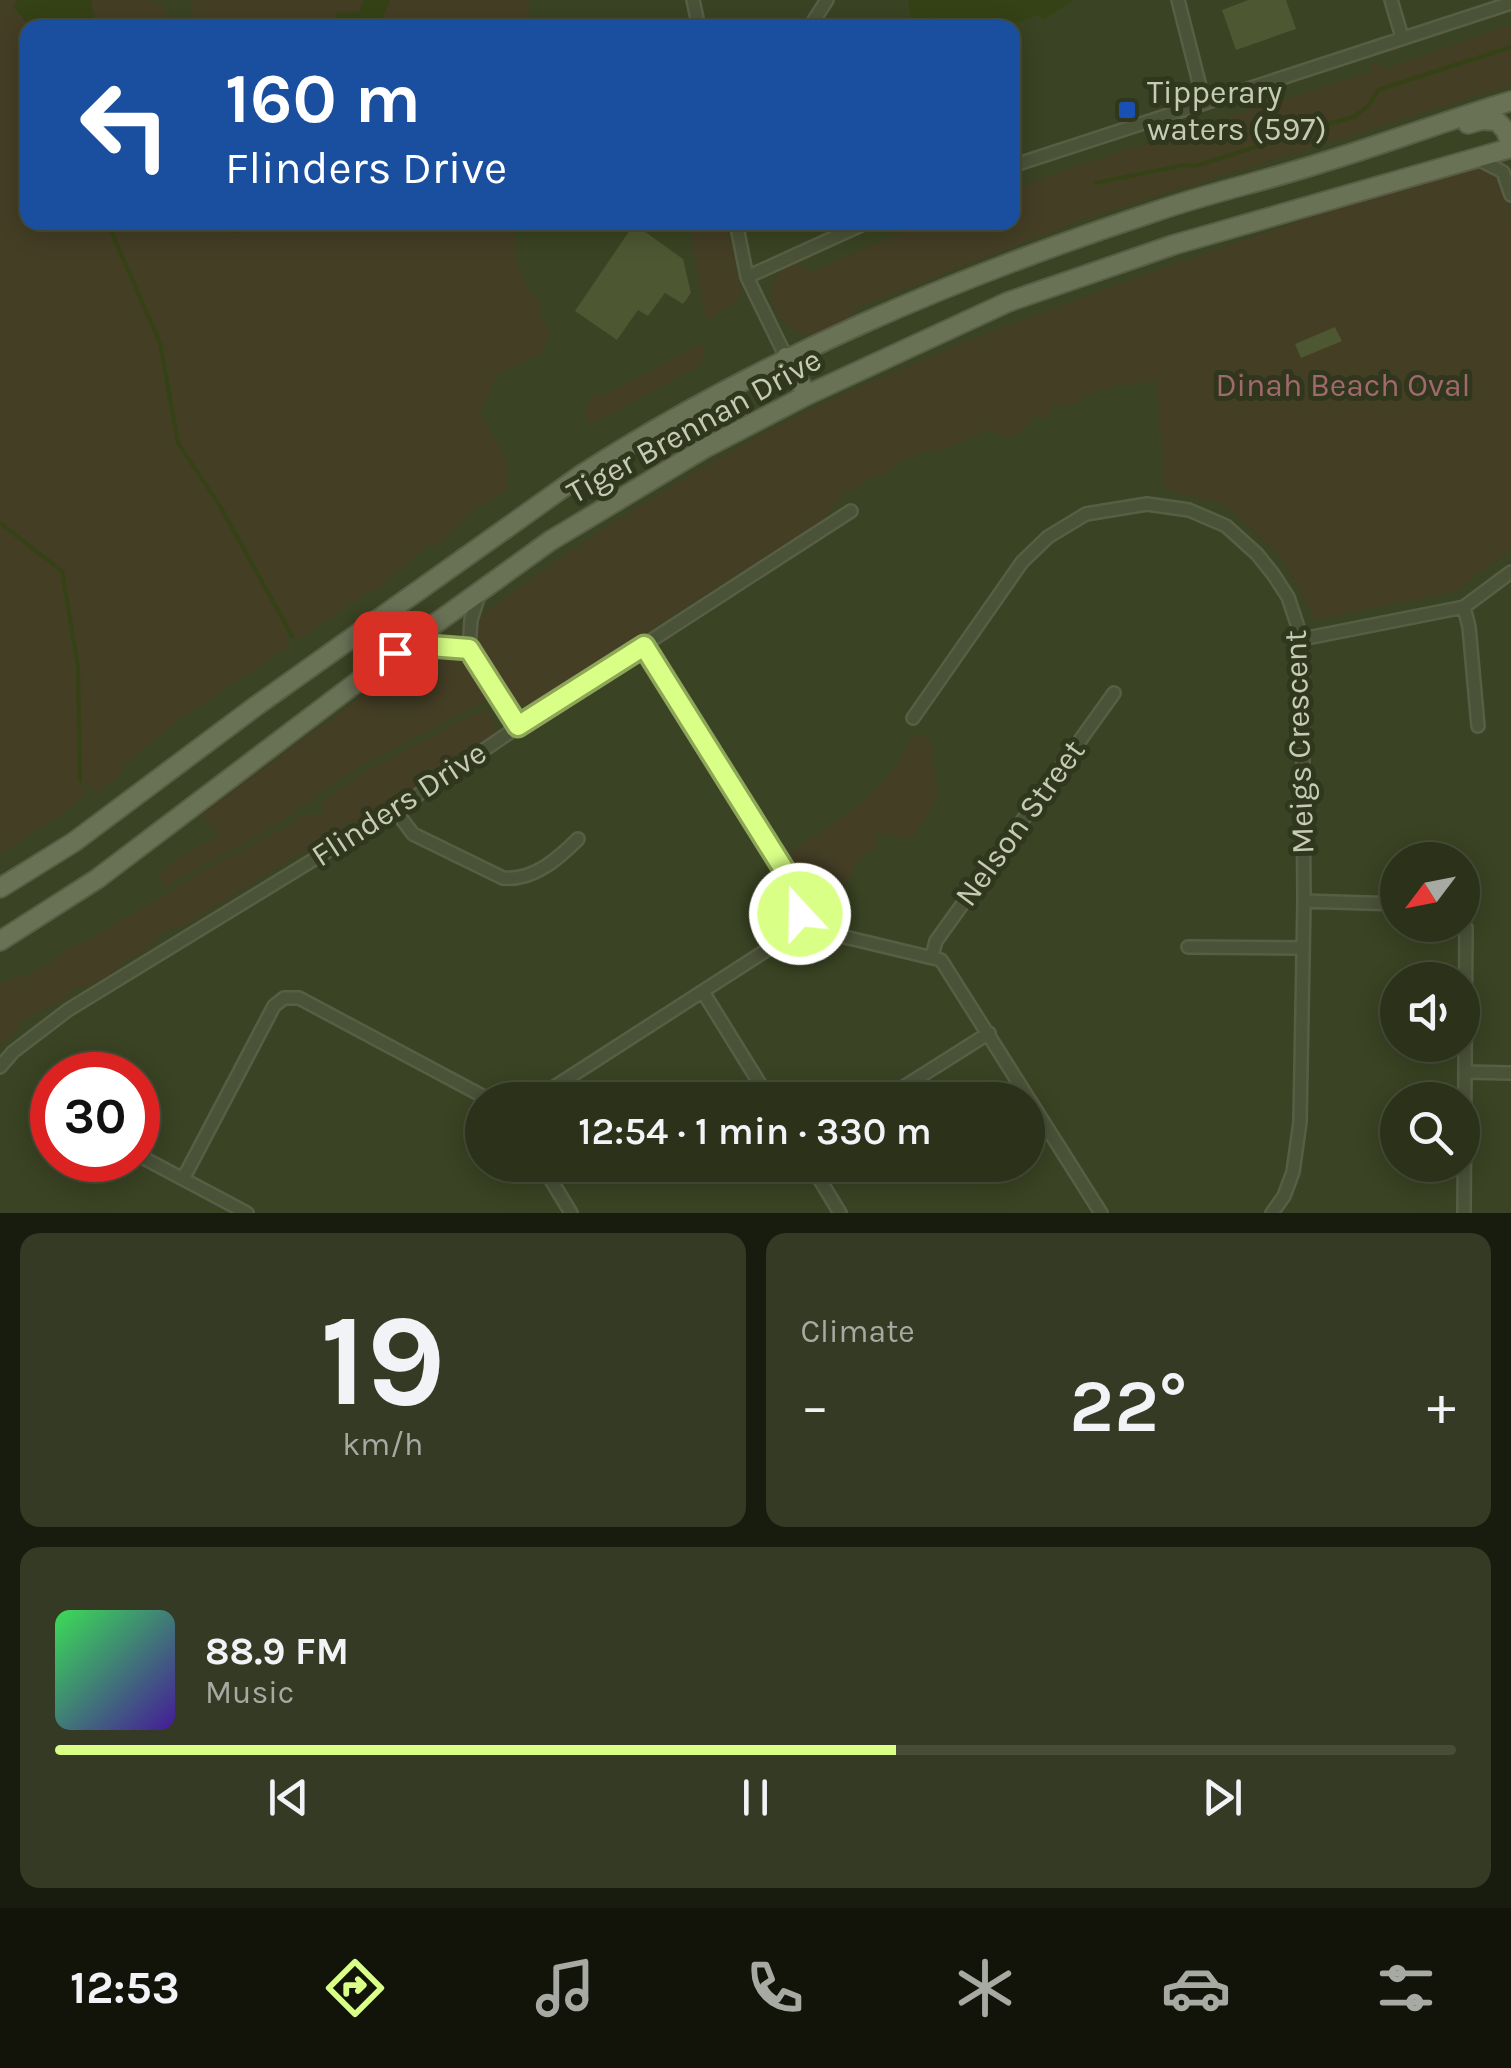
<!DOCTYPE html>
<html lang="en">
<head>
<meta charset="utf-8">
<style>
	body { margin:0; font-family:Karla,sans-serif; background:#343a23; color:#f1f3f6; height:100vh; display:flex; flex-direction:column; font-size:38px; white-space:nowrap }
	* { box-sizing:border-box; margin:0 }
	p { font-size:32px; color:#a6aaa2 }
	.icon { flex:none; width:55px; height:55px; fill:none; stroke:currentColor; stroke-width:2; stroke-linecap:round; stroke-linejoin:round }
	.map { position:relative; height:1213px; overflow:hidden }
	.details { display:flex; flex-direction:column; gap:20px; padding:20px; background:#181c0e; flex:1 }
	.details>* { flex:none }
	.top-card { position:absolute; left:20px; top:20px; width:1000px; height:210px; border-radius:20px; box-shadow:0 5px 25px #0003,0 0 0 2px #484d39; background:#1a4fa0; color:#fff; overflow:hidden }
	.needle { width:65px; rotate:238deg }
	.buttons { position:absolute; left:1380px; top:842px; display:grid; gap:20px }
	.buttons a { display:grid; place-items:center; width:100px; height:100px; border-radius:50%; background:#2c321a; box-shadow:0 5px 25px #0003,0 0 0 2px #484d39; font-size:50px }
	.speed { position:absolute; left:30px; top:1052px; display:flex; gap:20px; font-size:50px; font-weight:700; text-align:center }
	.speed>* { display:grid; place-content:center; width:130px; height:130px; border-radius:50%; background:#2c321a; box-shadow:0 5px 25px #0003,0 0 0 2px #484d39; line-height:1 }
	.speed .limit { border:15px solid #d22; background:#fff; color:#111 }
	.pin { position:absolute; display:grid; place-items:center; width:85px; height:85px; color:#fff; margin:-42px; border-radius:20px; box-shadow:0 5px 15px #0006 }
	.me { position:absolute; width:110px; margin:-55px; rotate:339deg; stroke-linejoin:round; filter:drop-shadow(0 0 8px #0008) }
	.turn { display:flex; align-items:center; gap:35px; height:210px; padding:0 40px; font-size:45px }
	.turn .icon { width:130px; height:130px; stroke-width:2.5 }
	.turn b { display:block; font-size:70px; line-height:85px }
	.big { font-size:75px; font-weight:600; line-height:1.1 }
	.details .card { flex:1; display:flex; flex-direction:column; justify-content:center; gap:15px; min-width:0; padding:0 35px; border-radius:20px; background:#343a23 }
	.details .dial { align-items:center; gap:0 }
	.dial b { font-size:130px; line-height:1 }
	.song { display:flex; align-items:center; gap:30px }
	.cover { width:120px; height:120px; border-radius:15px; background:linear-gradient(135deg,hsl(130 70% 55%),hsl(260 70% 35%)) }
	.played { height:10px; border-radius:5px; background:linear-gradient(90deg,#d9ff87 60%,#484d39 60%) }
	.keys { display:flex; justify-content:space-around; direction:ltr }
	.heat { display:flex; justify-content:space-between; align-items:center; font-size:55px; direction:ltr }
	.details .tiles { flex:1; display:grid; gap:20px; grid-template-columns:1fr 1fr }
	.card:last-child { grid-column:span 2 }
	.trip { position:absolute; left:465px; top:1082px; width:580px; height:100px; border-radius:50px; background:#2c321a; box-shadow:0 5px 25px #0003,0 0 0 2px #484d39; font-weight:600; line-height:100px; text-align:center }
	.menu { display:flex; height:160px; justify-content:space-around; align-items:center; background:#12140a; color:#a6aaa2 }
	.menu .icon { width:70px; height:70px }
	.menu .on { color:#d9ff87 }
	.menu b { font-size:45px; color:#f1f3f6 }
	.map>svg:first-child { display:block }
	.green { fill:#443e25 }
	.water { fill:#354215 }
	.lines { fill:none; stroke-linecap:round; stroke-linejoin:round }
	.stream { stroke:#354215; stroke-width:4 }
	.building { fill:#4d5732 }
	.minor-casing { stroke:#575e44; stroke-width:16 }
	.primary-casing { stroke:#575e44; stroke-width:22 }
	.minor { stroke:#4a5238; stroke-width:11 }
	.primary { stroke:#6a7256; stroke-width:18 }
	.route-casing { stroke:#8da658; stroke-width:25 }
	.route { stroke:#d9ff87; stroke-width:18 }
	.transit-dot { fill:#1a4fb4; stroke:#30371c; stroke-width:4 }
	.labels { text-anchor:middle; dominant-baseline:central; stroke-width:10; stroke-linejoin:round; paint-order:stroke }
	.poi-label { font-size:32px; fill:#c5ccb4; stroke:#30371c; text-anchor:start }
	.park-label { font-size:32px; fill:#a0696d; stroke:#30371c }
	.street-label { font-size:32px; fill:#c5ccb4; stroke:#30371c }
</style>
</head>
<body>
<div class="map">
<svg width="1511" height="1213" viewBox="0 0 1511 1213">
	<rect width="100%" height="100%" fill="#3a4323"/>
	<!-- green -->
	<path class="green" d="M0,0H18L13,7L31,27L28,28V222L516,223C513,252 516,281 539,300L543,323L551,331L541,354L496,375L480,414L507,460V489L477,508L436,546H426L378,589L365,594L300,639L291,632L286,637L291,645L178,721L123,765L122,773L100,791L95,792L84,780L80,783L87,793L59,816L0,854Z
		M91,0H149L162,4L172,27H95Z
		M189,0H364L359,12L337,13L332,28L198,27Z
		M390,0H528L530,27L378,28Z
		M1511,25V85L1084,219L856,308C808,378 735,292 793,262L811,272L924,223L1012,222L1013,189L1067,169L1371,72L1372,64L1378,62L1384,69Z
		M1498,152L1511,212V550L1456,591L1316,619L1280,556L1226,505L1165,490L1157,381L1118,386L1092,392L1074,404L1050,407L1049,417L1033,418L1019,433L1006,437L990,429L940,451L931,449L898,462L885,475L869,479L854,490L848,488L823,519L538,702L521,705L512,702C491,682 463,643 481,616C564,553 649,497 741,446C765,433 789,418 815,407C1035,305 1269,233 1498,152Z
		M726,223L741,290L740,300L706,321L690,229Z
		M704,342L703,364L590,425L585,415L591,396L597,393L601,397Z
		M436,651L456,652L490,699L357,768L271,828L164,887L159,874L174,861L218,836L219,832L211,827L202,814L414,658Z
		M490,709L495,734L480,750H469L462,764L446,771L435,768L421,777V787L410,794L399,792L360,823L353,820L346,823L345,832L329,841L323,840L316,847L309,848L182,927L162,932L139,956L129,958L103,980L71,990L62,1001L22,1020L14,1034L0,1044V984C13,977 30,975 40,969C58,959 60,950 84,943L216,864L291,824L298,817L322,814L324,811L320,803L364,772L474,714Z
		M920,733L930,741L938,798L911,839L872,832L877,841L874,849C849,864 844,890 835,917L827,912L818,917L810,907V889L816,887L802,867H795L790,860L792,851C831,826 899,784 910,737Z"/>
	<!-- water -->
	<path class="water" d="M18,0H91L95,27H31L13,6Z
		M364,0H390L378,27H332L337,13L359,12Z
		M908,0H1073L1043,20L1039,15C1016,23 993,31 968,28C954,26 942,18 929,17L918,27L913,28Z"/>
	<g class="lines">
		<!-- stream -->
		<path class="stream" d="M28,123L21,150L28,156
			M1095,183L1184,165L1195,166L1355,116L1369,105L1378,90L1511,47
			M107,222L160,343L178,443L220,506L292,636
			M233,222L235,231
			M0,523L62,571L78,667L80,780"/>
	</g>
	<!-- building -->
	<path class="building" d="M1248,0H1286L1296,29L1236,50L1222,10Z
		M634,224L683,259L691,293L683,304L665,293L648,316L638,310L617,340L575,311Z
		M1335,327L1342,341L1301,358L1295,344Z"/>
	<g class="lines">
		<defs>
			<path id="minor" d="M693,0L699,28
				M1178,0L1204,102
				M1391,0L1402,37
				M809,28L827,0
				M1476,158L1503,172L1511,195
				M1012,166L1511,3
				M736,222L747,277L786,357
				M747,277L868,222
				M480,592L471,620L469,649L519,726
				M1464,607L1469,627L1478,726
				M1302,639L1464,607L1511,572
				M404,651L430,646L469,649
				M913,718L1022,562L1048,537L1086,514L1147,504L1189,510L1226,526L1257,554L1273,574L1288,597L1302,639L1304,901L1300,1122L1293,1172L1284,1196L1272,1213
				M395,810L413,834L503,878C533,881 558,859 578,839
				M1304,901L1398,904
				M1462,919L1466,928L1464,1213
				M801,931L824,932L941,960L1101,1213
				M788,936L800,914L789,880
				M1188,947L1302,948
				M932,956L936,941L1114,693
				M703,992L770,1100
				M0,1067L13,1052L68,1010L406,803L519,726L851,511
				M1465,1072L1511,1073
				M534,1100L787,937L801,931L812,915L804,892L788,876L644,646
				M883,1100L989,1033
				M138,1155L247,1213
				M542,1165L571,1213
				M811,1165L840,1213
				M183,1179L274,1006L284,998H299L490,1100"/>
			<path id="primary" d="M1468,124L1482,120L1497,121L1506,131L1511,146
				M786,357L807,395
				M0,888L74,842L256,706L581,475C759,360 956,277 1157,211C1212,192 1269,180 1324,162C1387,143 1448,120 1511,101
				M0,941L97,879L414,639L550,541L703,449L807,395L1008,302L1173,245L1511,148"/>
		</defs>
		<!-- minor casing -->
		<use href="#minor" class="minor-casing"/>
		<!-- primary casing -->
		<use href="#primary" class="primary-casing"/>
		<!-- minor -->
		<use href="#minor" class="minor"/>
		<!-- primary -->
		<use href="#primary" class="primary"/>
	</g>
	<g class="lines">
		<defs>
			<path id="route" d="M395,653L430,646L469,649L518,726L644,646L788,876L800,914"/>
		</defs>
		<!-- route casing -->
		<use href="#route" class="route-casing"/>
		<!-- route -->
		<use href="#route" class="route"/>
	</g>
	<!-- markers -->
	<rect class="transit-dot" x="1117" y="100" width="20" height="20" rx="5"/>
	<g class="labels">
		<!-- poi labels -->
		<g class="poi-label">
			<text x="1147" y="92">Tipperary<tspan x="1147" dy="37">waters (597)</tspan></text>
		</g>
		<!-- park labels -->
		<g class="park-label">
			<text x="1343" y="385">Dinah Beach Oval</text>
		</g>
		<!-- street labels -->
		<g class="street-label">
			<text transform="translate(694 426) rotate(-29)">Tiger Brennan Drive</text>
			<text transform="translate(1299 742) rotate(-92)">Meigs Crescent</text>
			<text transform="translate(399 804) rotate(-33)">Flinders Drive</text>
			<text transform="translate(1020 823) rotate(-54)">Nelson Street</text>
		</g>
	</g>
</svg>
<div class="buttons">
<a><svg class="needle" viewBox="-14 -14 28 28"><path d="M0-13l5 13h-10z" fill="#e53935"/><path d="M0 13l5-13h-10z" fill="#a6aaa2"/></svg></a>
<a><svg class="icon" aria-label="sound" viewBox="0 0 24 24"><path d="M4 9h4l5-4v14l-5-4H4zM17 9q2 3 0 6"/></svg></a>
<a><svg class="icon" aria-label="search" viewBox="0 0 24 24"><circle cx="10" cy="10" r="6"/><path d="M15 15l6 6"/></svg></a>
</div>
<div class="speed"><div class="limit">30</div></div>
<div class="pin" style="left:395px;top:653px;background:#d93025"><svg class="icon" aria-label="arrive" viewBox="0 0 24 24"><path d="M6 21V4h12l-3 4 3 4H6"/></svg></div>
<svg class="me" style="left:800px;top:914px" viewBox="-20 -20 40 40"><circle r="17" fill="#d9ff87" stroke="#fff" stroke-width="3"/><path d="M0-11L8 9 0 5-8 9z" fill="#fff"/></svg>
<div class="trip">12:54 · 1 min · 330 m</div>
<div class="top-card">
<div class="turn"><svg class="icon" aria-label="left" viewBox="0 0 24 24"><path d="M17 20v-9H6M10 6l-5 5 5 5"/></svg><div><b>160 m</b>Flinders Drive</div></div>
</div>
</div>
<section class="details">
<div class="tiles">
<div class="card dial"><b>19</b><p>km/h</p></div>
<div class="card"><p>Climate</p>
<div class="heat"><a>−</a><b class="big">22°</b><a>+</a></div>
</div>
<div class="card">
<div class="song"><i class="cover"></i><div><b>88.9 FM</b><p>Music</p></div></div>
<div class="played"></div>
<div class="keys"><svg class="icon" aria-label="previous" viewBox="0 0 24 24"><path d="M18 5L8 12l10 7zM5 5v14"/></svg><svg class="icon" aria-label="pause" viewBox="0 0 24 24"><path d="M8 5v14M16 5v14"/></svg><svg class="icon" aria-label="next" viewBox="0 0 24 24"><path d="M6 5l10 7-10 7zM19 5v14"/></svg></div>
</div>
</div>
</section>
<nav class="menu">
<b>12:53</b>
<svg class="icon on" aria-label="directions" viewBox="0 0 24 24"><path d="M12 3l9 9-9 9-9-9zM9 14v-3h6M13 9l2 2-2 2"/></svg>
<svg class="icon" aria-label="music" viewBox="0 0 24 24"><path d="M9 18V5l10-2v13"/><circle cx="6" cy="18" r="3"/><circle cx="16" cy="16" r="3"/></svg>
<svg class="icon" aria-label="phone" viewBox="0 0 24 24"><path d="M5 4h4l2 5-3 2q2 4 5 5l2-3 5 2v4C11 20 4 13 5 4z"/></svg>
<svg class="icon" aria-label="climate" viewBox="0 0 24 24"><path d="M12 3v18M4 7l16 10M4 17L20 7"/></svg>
<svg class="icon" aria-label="car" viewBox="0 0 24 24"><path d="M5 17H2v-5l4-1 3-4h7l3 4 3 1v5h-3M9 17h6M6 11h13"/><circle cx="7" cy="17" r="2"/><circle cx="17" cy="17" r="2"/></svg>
<svg class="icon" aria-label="filters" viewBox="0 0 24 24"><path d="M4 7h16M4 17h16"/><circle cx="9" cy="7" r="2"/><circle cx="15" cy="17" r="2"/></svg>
</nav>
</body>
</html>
